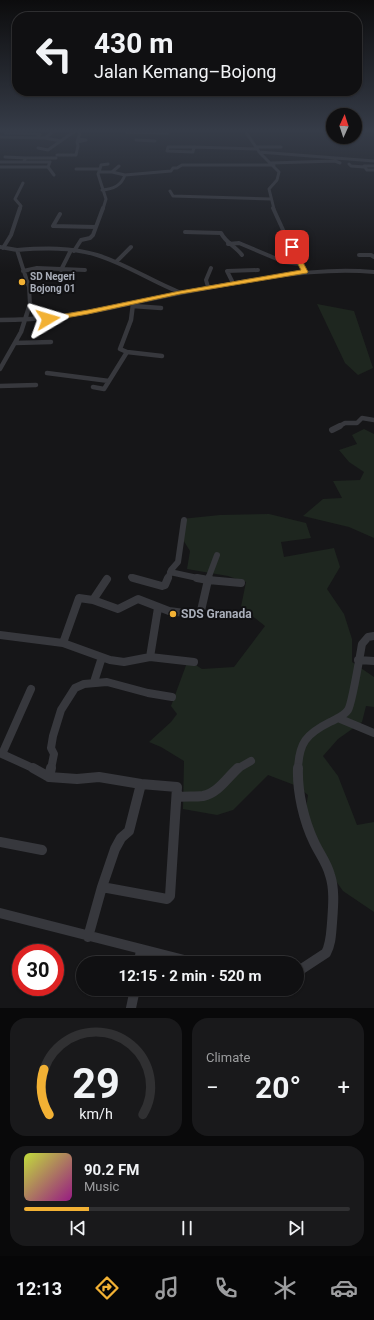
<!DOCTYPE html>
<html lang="en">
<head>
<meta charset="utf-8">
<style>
	body { margin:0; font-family:Roboto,sans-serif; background:#19191b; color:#f1f3f6; height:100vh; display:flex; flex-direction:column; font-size:15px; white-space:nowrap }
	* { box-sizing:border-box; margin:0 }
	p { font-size:13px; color:#9c9d9f }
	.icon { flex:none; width:22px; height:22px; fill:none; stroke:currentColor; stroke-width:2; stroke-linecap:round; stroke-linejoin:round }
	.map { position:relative; height:1008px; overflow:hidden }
	.sheet { display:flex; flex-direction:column; gap:10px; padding:10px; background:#09090a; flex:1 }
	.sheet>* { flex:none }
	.top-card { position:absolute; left:12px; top:12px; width:350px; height:84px; border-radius:16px; box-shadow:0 1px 3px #0004,0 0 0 1px #303032; background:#101012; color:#f1f3f6; overflow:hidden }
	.needle { width:26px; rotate:3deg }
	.tools { position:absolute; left:326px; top:108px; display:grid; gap:8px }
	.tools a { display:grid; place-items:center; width:36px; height:36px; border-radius:50%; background:#101012; box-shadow:0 1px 3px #0004,0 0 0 1px #303032; font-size:20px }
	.speed { position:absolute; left:12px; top:944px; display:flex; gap:8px; font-size:20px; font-weight:700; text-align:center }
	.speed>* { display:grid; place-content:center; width:52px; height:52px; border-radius:50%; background:#101012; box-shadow:0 1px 3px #0004,0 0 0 1px #303032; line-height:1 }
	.speed .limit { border:6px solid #d22; background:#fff; color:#111 }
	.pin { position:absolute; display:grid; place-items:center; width:34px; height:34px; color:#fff; margin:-17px; border-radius:8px; box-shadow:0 2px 6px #0006 }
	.me { position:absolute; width:44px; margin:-22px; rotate:83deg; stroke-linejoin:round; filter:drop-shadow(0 0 3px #0008) }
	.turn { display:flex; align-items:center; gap:14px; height:84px; padding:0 16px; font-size:18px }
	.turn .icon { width:52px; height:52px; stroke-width:2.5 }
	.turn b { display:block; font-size:28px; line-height:34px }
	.big { font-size:30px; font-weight:700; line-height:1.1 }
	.sheet .card { flex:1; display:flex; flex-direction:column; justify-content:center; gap:6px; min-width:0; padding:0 14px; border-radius:16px; background:#19191b }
	.sheet .dial { align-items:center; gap:0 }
	.dial svg { height:104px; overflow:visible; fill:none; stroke:#303032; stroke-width:7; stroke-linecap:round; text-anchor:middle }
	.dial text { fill:#f1f3f6; stroke:none }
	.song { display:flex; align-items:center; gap:12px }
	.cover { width:48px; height:48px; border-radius:6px; background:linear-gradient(135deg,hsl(70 70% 55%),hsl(310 70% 35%)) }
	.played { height:4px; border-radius:2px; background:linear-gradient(90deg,#f2b134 20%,#303032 20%) }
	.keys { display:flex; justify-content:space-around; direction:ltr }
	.heat { display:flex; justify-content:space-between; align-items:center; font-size:22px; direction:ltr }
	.sheet .tiles { flex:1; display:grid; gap:10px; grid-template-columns:1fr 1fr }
	.card:last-child { grid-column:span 2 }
	.trip { position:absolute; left:76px; top:956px; width:228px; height:40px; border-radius:20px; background:#101012; box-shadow:0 1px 3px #0004,0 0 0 1px #303032; font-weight:700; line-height:40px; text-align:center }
	.menu { display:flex; height:64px; justify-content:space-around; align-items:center; background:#060607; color:#9c9d9f }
	.menu .icon { width:28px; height:28px }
	.menu .current { color:#f2b134 }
	.menu b { font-size:18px; color:#f1f3f6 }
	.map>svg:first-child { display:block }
	.green { fill:#1e261f }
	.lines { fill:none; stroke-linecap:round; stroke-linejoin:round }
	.minor-far5 { stroke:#37383d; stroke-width:3 }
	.minor-far4 { stroke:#37383d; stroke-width:4 }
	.minor-far3 { stroke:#37383d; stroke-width:4.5 }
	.minor-far2 { stroke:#37383d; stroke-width:6 }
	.minor-far1 { stroke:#37383d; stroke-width:8 }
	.minor { stroke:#37383d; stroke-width:10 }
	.route { fill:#f2b134; stroke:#9d7322 }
	.poi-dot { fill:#f2b134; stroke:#111113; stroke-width:1.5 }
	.labels { text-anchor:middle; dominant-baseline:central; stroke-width:4; stroke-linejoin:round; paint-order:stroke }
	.far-poi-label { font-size:10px; font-weight:bold; fill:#a8adb8; stroke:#111113; text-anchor:start }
	.poi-label { font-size:12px; font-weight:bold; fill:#a8adb8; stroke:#111113; text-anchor:start }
</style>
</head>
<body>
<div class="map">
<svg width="374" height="1008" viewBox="0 0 374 1008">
	<rect width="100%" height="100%" fill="#161618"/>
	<!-- green -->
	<path class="green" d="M317,304L354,311L373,368L358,375L345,363Z
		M364,429L374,434V538L349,527L303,516L323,499L342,498L333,481L360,480L364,472L349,462L339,450L357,444L352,435Z
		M269,514L306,523L311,538L281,542L284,557L334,548L340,567L327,589L344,614L352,639V662L374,677V707L366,706L362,722L338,739L323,756L338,776L357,825L374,822V912L343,891L314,850L306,808L308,795L297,786L268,775L233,810L217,815L183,809L184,761L161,747L149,742L171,722L177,714L171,706L188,660L202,669L234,667L265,626L241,607L246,582L228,576L187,569L190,551L180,535L181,519L220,515Z"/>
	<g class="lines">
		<!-- minor-far5 -->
		<path class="minor-far5" d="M245,131L260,153L279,172L277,180L269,189L274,209
			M126,132L168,133L170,131H181
			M5,133L40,134L37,138
			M0,137L45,138L61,141
			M45,138L54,131
			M136,140L155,141
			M77,142L86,140L78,139
			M168,147H194L193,152L167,151Z
			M194,147L257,149
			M256,147H281
			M38,148L48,150L75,131
			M259,152L374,161
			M57,155H76L78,146L77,142L80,133L77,131
			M5,157L26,158L24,161
			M26,158H56
			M0,162H50
			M271,163L335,161L340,163
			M349,164L351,166L364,167
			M374,166H364L367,170H374
			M0,167H48L50,162
			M48,167L54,175
			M76,169H100L98,174L106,199L103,209
			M100,169L101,165L108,164
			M99,172H112L125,175L171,171L173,168H177L182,165H274
			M112,172L119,166
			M102,190C113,189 121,186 125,175
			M170,191L173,196L271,199
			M20,209L21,206L15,199L23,183"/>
		<!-- minor-far4 -->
		<path class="minor-far4" d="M273,208L289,243L305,272
			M60,214L53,226L96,227
			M185,232L221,233C226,243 235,246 242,255
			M228,244L239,243L284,262L300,264
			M0,247L17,250L29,287L30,305
			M3,248L11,235L20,208
			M17,250C43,248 71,247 97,255C126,264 151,281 179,292
			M74,251L81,240L90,238L93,235L103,208
			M359,255H371L374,257
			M116,262L131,247
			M61,270L71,250
			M23,271L37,268L85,270
			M233,283L227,271L258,270
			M208,287L206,280L211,268
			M133,303V305
			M123,305C164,296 205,288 246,281C289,274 331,268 374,272"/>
		<!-- minor-far3 -->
		<path class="minor-far3" d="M133,306L161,308
			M0,320C43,320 85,314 127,304
			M15,343L51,342
			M127,352L162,356
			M0,369L21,332L30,304
			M47,373L109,381L127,352L120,349L131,320L133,304
			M0,386L36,385
			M93,387L104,389L109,381
			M338,427L345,423H357L362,418L374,420"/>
		<!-- minor-far2 -->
		<path class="minor-far2" d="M332,430L340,426
			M170,572L202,579
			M131,577L137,579
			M168,579L171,570L178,562L184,520
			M208,579L217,555"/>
		<!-- minor-far1 -->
		<path class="minor-far1" d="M133,578L162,586L165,585L168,578
			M197,578L208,580L209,578
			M93,600L107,579
			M0,635L63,643L110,660L124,662L150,657L158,608
			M63,643L79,598L93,600L118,609L138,599L169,611L200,615L208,580L241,583
			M150,657L194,662
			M358,660L374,661
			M94,682L102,657
			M31,689L2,754L35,769
			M338,718L374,733
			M51,769L54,754L51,748L53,736L61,710L75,688L84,684L107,682L148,693L172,697
			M237,769L251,761
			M298,769C299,743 306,734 330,722C336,719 344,716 348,710C352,704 360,655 362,644L368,637L374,636"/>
		<!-- minor -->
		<path class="minor" d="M33,768L49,777L77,779L99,777L141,784L177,787L170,896L167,899L102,887
			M49,777L51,768
			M177,797C186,796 194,797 203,796C218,793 227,778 238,768
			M0,842L42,850
			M0,913L196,963
			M88,937L102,887L115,849L121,838L129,831L141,784
			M139,963L141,949
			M297,972L326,953C331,944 331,934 332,923C333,908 335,890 330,875C327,863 319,853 314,842C304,821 297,792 298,768
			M131,1008L135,989"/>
	</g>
	<!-- sky -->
	<linearGradient id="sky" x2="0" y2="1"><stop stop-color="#0c0c0d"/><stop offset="0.48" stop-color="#363c48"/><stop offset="1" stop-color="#363c48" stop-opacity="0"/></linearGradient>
	<rect width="374" height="272" fill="url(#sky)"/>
	<!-- route -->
	<path class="route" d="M290,245L295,247L308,272L307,273L180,294L88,314L48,321L44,319L48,317L88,310L180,291L301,270L289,247Z"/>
	<!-- markers -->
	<g class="poi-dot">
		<circle cx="22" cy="282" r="4"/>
		<circle cx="173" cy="614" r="4"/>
	</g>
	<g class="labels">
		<!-- far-poi labels -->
		<g class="far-poi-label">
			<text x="30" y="276">SD Negeri<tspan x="30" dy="12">Bojong 01</tspan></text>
		</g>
		<!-- poi labels -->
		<g class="poi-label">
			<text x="181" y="614">SDS Granada</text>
		</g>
	</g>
</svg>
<div class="tools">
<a><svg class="needle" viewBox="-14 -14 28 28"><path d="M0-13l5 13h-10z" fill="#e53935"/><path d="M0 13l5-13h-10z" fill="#9c9d9f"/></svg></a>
</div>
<div class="speed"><div class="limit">30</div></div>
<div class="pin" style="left:292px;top:247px;background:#d93025"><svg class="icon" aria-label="arrive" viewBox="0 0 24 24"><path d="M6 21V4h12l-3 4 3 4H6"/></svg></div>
<svg class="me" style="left:48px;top:319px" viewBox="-20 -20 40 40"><path d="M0-17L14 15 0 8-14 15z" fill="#f2b134" stroke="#fff" stroke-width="4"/></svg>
<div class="trip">12:15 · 2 min · 520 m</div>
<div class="top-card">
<div class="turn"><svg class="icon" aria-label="left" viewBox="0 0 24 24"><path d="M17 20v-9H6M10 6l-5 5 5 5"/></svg><div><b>430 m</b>Jalan Kemang–Bojong</div></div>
</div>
</div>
<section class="sheet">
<div class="tiles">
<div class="card dial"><svg viewBox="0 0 100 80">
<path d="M14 69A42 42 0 1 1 86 69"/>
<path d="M14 69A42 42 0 0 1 10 34" stroke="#f2b134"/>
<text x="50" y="56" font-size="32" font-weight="700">29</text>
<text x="50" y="72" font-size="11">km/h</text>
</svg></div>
<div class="card"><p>Climate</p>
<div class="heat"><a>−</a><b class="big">20°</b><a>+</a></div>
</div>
<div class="card">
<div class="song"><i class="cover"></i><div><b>90.2 FM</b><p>Music</p></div></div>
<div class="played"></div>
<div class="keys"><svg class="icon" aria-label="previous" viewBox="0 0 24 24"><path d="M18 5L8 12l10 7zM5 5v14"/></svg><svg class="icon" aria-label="pause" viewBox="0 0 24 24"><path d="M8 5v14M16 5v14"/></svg><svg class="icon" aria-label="next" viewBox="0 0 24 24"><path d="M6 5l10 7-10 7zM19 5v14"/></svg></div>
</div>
</div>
</section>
<nav class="menu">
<b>12:13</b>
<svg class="icon current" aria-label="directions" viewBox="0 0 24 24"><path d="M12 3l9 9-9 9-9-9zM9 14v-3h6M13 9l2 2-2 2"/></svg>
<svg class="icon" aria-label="music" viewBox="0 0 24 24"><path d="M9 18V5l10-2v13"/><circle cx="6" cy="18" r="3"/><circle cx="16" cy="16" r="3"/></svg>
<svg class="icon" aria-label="phone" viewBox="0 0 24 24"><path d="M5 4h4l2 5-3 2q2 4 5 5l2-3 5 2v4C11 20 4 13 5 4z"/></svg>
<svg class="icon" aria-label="climate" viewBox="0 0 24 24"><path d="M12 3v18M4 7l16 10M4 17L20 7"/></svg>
<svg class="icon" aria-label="car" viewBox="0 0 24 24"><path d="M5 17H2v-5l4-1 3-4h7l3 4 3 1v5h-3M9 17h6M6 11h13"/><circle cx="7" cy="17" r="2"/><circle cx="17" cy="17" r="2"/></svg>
</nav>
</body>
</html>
